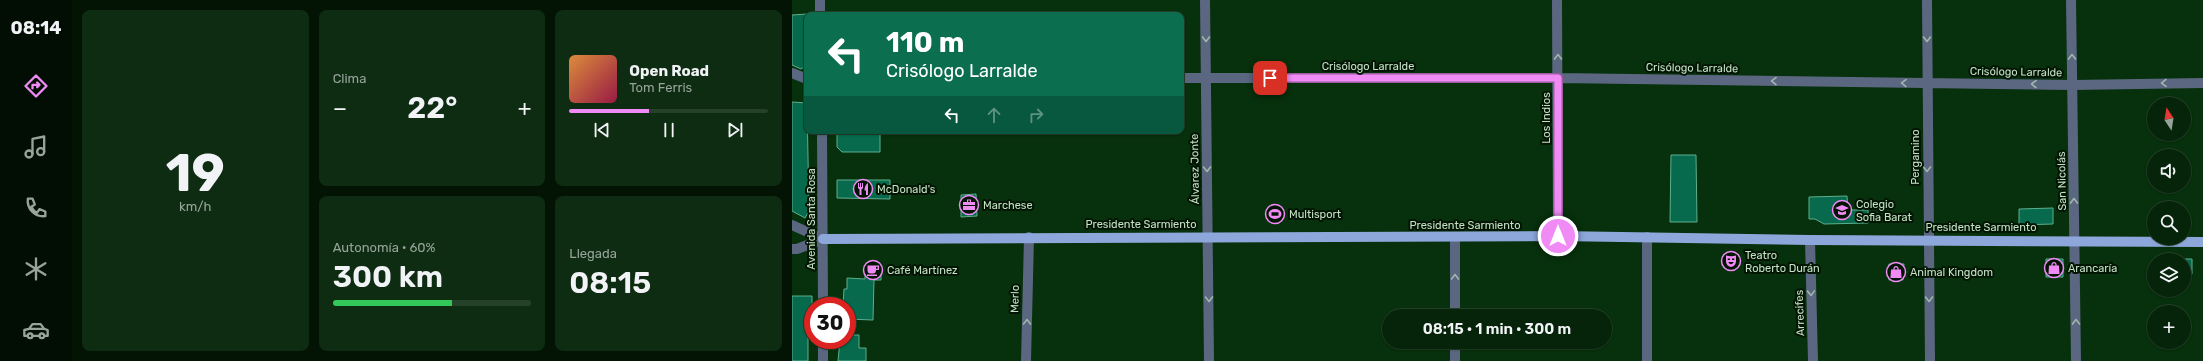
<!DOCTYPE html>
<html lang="es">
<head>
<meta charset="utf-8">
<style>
	body { margin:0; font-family:Rubik,sans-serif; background:#0e2c12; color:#f1f3f6; height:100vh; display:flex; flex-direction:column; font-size:15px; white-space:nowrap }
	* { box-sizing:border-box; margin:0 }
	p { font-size:13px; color:#97a49c }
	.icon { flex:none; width:22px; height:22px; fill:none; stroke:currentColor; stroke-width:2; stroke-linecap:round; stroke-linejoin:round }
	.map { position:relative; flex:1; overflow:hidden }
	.drawer { display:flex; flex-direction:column; gap:10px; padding:10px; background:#031405; width:720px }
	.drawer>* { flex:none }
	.top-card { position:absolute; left:12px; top:12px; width:380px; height:122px; border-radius:8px; box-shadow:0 1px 3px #0004,0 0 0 1px #26412a; background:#0b6e4f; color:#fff; overflow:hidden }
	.needle { width:26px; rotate:348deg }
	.fabs { position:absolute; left:1355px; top:97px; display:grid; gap:8px }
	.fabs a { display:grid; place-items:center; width:44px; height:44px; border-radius:50%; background:#052409; box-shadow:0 1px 3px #0004,0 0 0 1px #26412a; font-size:20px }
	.speed { position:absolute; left:12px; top:297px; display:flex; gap:8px; font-size:20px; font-weight:700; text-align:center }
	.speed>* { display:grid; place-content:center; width:52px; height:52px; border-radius:50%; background:#052409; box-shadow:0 1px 3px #0004,0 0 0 1px #26412a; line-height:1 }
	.speed .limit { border:6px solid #d22; background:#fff; color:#111 }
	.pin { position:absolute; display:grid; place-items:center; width:34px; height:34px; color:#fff; margin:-17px; border-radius:8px; box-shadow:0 2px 6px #0006 }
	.me { position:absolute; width:44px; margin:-22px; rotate:0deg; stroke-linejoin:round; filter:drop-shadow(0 0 3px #0008) }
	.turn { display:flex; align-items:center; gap:14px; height:84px; padding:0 16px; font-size:18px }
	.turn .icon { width:52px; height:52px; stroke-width:2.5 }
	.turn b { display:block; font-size:28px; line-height:34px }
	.lanes { display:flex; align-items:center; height:38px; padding:0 16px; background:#0003; justify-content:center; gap:20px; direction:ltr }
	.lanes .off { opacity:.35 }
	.big { font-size:30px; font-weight:600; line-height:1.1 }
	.drawer .widget { flex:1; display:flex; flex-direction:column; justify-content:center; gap:6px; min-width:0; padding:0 14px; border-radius:8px; background:#0e2c12 }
	.drawer .dial { align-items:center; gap:0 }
	.dial b { font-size:52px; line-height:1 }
	.song { display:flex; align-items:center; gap:12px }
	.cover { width:48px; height:48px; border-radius:6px; background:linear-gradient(135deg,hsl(30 70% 55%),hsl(340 70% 35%)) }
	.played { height:4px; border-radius:2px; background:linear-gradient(90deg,#f08bf6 40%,#26412a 40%) }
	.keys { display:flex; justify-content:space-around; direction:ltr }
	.heat { display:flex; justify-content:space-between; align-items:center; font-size:22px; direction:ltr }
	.charge { height:6px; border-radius:3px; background:linear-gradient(90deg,#34c759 60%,#26412a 0) }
	.drawer .tiles { flex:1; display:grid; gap:10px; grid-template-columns:repeat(3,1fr) }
	.widget:first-child { grid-row:span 2 }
	.trip { position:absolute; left:590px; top:309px; width:230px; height:40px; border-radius:20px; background:#052409; box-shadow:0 1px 3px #0004,0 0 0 1px #26412a; font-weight:600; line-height:40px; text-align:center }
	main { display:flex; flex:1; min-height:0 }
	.menu { display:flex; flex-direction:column; width:72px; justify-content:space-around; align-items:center; background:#020e04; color:#97a49c }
	.menu .icon { width:28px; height:28px }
	.menu .on { color:#f08bf6 }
	.menu b { font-size:18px; color:#f1f3f6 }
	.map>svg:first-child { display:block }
	.building { fill:#076a4c; stroke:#5daf8e }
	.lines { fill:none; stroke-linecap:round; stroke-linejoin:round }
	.minor { stroke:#5b6781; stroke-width:10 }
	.major { stroke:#8ea7db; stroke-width:10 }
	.oneway { stroke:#a0b6ad }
	.route-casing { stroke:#9c5aa0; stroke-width:10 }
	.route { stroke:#f08bf6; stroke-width:7 }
	.labels { text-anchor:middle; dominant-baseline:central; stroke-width:4; stroke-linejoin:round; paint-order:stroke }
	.street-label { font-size:11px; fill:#c5e1c5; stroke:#021503 }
	.poi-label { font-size:11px; fill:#c5e1c5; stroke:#021503; text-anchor:start }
</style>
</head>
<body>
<main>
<nav class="menu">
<b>08:14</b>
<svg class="icon on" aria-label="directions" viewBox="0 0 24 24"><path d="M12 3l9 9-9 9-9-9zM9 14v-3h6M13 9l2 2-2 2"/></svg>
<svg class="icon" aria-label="music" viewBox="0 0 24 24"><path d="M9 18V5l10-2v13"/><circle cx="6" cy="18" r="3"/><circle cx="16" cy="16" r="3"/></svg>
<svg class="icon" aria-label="phone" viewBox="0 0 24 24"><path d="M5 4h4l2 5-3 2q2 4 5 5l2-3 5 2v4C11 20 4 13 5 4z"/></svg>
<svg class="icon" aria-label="climate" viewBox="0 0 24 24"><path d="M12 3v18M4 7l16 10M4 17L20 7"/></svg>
<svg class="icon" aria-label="car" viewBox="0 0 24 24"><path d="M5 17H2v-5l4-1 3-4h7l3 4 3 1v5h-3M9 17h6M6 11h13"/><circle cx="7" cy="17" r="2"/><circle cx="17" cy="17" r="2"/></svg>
</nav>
<section class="drawer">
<div class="tiles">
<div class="widget dial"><b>19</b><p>km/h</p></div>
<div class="widget"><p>Clima</p>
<div class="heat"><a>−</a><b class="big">22°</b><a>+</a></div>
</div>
<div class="widget">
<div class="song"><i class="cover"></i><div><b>Open Road</b><p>Tom Ferris</p></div></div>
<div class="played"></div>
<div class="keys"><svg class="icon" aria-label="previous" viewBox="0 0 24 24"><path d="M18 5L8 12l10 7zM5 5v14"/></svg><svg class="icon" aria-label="pause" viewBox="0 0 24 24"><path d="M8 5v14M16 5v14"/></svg><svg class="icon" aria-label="next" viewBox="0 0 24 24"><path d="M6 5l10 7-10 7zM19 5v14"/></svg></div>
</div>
<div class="widget"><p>Autonomía · 60%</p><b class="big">300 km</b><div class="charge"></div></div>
<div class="widget"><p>Llegada</p><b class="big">08:15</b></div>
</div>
</section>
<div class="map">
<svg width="1411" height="361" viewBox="0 0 1411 361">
	<rect width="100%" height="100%" fill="#07300c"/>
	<!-- building -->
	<path class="building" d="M15,14V65L9,69L0,65V15Z
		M0,102L15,103L17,211L13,218L0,211Z
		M45,131L88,132V152H50L45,147Z
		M879,155H904L905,222H878Z
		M45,180H98V199L45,198Z
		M184,194L185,216L169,217V195Z
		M1055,196L1056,210H1076V223L1032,224L1023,219H1017V197Z
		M1261,208V224L1227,225V209Z
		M1254,259H1271V277H1254Z
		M1392,259H1400V274H1392Z
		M1097,264H1112L1111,280H1097Z
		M73,267H89V280H82L81,320L55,319V306H51L52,289H55V278L73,279Z
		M0,296H20V324H16V361H0Z
		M55,335H67V348H74V361H46L48,340H55Z"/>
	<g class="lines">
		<!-- minor -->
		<path class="minor" d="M28,0V15
			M413,0L417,361
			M765,0L766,236
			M1135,0L1138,361
			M1279,0L1284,361
			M0,73L15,79
			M389,78H766L1281,85L1411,83
			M30,131L31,306
			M0,225L31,239
			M855,237V361
			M1018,240L1021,361
			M0,249H5L31,239
			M663,316V237
			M31,361V340
			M234,361L237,237
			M663,361V342"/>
		<!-- major -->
		<path class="major" d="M31,239L766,236L1018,240L1411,242"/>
	</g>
	<!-- one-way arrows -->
	<defs><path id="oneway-chevron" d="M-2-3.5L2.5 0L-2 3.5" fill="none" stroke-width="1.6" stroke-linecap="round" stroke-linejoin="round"/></defs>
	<g class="oneway">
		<use href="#oneway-chevron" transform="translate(414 39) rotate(90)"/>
		<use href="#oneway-chevron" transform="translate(1135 39) rotate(90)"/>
		<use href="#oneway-chevron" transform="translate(766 57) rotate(-91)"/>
		<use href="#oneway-chevron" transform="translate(1280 57) rotate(-91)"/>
		<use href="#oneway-chevron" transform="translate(982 81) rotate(-179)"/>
		<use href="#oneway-chevron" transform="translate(1112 83) rotate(-179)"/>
		<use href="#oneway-chevron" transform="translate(1372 83) rotate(179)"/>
		<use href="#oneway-chevron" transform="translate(1242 84) rotate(-179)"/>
		<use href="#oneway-chevron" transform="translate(415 169) rotate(89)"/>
		<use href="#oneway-chevron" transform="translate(1135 169) rotate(90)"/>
		<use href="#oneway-chevron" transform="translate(1282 201) rotate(-91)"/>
		<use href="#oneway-chevron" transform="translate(663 277) rotate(-90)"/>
		<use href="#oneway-chevron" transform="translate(1019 293) rotate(88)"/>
		<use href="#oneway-chevron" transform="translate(417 299) rotate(89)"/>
		<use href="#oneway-chevron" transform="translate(1137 299) rotate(89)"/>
		<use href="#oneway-chevron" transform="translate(235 322) rotate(-89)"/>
		<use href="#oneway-chevron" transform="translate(1284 322) rotate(-91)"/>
	</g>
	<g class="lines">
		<defs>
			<path id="route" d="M478,78H766V236"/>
		</defs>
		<!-- route casing -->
		<use href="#route" class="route-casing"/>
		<!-- route -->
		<use href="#route" class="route"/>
	</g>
	<!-- icons -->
	<defs>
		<symbol id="restaurant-ring" viewBox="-11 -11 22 22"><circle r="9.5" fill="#021503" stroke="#f08bf6" stroke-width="1.5"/><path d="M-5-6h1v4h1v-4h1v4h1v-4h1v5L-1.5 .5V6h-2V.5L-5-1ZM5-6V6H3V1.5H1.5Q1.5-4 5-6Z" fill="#f08bf6"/></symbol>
		<symbol id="office-ring" viewBox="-11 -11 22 22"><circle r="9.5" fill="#021503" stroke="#f08bf6" stroke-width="1.5"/><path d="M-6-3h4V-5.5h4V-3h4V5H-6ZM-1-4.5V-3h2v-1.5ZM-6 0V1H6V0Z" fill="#f08bf6"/></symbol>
		<symbol id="school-ring" viewBox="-11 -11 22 22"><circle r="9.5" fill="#021503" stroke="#f08bf6" stroke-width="1.5"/><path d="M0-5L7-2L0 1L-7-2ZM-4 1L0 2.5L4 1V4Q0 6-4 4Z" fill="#f08bf6"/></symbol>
		<symbol id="stadium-ring" viewBox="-11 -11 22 22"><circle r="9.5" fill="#021503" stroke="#f08bf6" stroke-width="1.5"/><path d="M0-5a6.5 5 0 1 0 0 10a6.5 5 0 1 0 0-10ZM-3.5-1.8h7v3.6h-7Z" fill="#f08bf6"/></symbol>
		<symbol id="theatre-ring" viewBox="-11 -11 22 22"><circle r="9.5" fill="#021503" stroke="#f08bf6" stroke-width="1.5"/><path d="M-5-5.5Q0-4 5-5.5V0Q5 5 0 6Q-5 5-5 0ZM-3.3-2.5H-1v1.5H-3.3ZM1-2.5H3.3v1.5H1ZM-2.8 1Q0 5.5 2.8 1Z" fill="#f08bf6"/></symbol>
		<symbol id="shop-ring" viewBox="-11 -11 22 22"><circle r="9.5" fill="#021503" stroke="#f08bf6" stroke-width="1.5"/><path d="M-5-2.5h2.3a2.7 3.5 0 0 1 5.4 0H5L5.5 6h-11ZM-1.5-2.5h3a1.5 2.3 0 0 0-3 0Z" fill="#f08bf6"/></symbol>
		<symbol id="cafe-ring" viewBox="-11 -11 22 22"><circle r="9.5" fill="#021503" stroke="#f08bf6" stroke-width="1.5"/><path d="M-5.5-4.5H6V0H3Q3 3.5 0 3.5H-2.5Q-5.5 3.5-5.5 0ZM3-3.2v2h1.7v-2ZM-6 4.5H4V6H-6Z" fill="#f08bf6"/></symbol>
	</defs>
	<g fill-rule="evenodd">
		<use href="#restaurant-ring" x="60" y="178" width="22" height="22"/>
		<use href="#office-ring" x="166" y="194" width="22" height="22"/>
		<use href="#school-ring" x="1039" y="199" width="22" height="22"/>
		<use href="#stadium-ring" x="472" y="203" width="22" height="22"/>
		<use href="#theatre-ring" x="928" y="250" width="22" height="22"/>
		<use href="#shop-ring" x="1251" y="257" width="22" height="22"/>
		<use href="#cafe-ring" x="70" y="259" width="22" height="22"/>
		<use href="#shop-ring" x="1093" y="261" width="22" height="22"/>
	</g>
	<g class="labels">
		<!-- street labels -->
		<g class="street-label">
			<text x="576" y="66">Crisólogo Larralde</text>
			<text transform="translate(900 68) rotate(1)">Crisólogo Larralde</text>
			<text transform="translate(1224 72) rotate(1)">Crisólogo Larralde</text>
			<text transform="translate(754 118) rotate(-90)">Los Indios</text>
			<text transform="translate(1123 157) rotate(-90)">Pergamino</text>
			<text transform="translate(403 169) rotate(-91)">Álvarez Jonte</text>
			<text transform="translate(1270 181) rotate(-91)">San Nicolás</text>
			<text transform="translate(19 219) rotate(-90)">Avenida Santa Rosa</text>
			<text x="349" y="224">Presidente Sarmiento</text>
			<text x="673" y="225">Presidente Sarmiento</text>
			<text x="1189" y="227">Presidente Sarmiento</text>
			<text transform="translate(223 299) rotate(-89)">Merlo</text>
			<text transform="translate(1008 313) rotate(-92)">Arrecifes</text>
		</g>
		<!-- poi labels -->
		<g class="poi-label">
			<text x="85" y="189">McDonald's</text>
			<text x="1064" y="204">Colegio<tspan x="1064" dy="13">Sofia Barat</tspan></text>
			<text x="191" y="205">Marchese</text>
			<text x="497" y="214">Multisport</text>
			<text x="953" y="255">Teatro<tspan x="953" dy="13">Roberto Durán</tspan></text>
			<text x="1276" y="268">Arancaría</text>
			<text x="95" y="270">Café Martínez</text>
			<text x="1118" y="272">Animal Kingdom</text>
		</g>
	</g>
</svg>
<div class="fabs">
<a><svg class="needle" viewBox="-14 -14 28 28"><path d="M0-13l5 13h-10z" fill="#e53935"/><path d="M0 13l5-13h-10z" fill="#97a49c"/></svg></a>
<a><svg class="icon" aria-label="sound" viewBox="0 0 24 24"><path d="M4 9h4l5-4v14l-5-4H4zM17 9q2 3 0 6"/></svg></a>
<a><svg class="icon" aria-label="search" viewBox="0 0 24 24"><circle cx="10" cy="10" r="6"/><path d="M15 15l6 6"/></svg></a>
<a><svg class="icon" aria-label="layers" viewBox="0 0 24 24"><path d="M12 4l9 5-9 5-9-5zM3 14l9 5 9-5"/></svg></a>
<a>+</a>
</div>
<div class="speed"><div class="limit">30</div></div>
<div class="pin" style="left:478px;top:78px;background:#d93025"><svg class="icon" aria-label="arrive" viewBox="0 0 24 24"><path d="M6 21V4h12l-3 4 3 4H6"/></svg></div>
<svg class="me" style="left:766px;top:236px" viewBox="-20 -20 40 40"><circle r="17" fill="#f08bf6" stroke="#fff" stroke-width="3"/><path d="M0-11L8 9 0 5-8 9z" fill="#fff"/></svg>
<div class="trip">08:15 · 1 min · 300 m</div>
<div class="top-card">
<div class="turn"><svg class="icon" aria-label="left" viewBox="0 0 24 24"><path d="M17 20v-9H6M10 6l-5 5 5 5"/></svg><div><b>110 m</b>Crisólogo Larralde</div></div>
<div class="lanes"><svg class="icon" aria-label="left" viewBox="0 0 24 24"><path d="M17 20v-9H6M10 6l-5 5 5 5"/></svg><svg class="icon off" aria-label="ahead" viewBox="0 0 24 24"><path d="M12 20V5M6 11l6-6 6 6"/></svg><svg class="icon off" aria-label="right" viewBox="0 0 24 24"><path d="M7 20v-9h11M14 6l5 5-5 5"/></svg></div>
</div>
</div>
</main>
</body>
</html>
